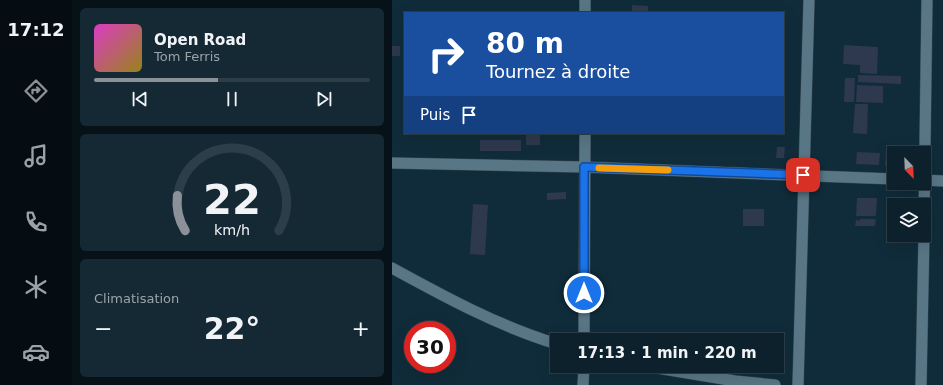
<!DOCTYPE html>
<html lang="fr">
<head>
<meta charset="utf-8">
<style>
	body { margin:0; font-family:"DejaVu Sans",sans-serif; background:#152934; color:#f1f3f6; height:100vh; display:flex; flex-direction:column; font-size:15px; white-space:nowrap }
	* { box-sizing:border-box; margin:0 }
	p { font-size:13px; color:#9aa3a9 }
	.icon { flex:none; width:22px; height:22px; fill:none; stroke:currentColor; stroke-width:2; stroke-linecap:round; stroke-linejoin:round }
	.map { position:relative; flex:1; overflow:hidden }
	.details { display:flex; flex-direction:column; gap:8px; padding:8px; background:#071218; width:320px }
	.details>* { flex:none }
	.guide { position:absolute; left:12px; top:12px; width:380px; height:122px; border-radius:0px; box-shadow:0 4px 16px #0002,0 0 0 1px #2c3e48; background:#1a4fa0; color:#fff; overflow:hidden }
	.needle { width:26px; rotate:157deg }
	.buttons { position:absolute; left:495px; top:146px; display:grid; gap:8px }
	.buttons a { display:grid; place-items:center; width:44px; height:44px; border-radius:0px; background:#0c212c; box-shadow:0 4px 16px #0002,0 0 0 1px #2c3e48; font-size:20px }
	.speed { position:absolute; left:12px; top:321px; display:flex; gap:8px; font-size:20px; font-weight:700; text-align:center }
	.speed>* { display:grid; place-content:center; width:52px; height:52px; border-radius:50%; background:#0c212c; box-shadow:0 4px 16px #0002,0 0 0 1px #2c3e48; line-height:1 }
	.speed .limit { border:6px solid #d22; background:#fff; color:#111 }
	.pin { position:absolute; display:grid; place-items:center; width:34px; height:34px; color:#fff; margin:-17px; border-radius:8px; box-shadow:0 2px 6px #0006 }
	.me { position:absolute; width:44px; margin:-22px; rotate:0deg; stroke-linejoin:round; filter:drop-shadow(0 0 3px #0008) }
	.turn { display:flex; align-items:center; gap:14px; height:84px; padding:0 16px; font-size:18px }
	.turn .icon { width:52px; height:52px; stroke-width:2.5 }
	.turn b { display:block; font-size:28px; line-height:34px }
	.then { display:flex; align-items:center; height:38px; padding:0 16px; background:#0003; gap:8px; font-size:15px }
	.big { font-size:30px; font-weight:700; line-height:1.1 }
	.details .widget { flex:1; display:flex; flex-direction:column; justify-content:center; gap:6px; min-width:0; padding:0 14px; border-radius:6px; background:#152934 }
	.details .dial { align-items:center; gap:0 }
	.dial svg { height:104px; overflow:visible; fill:none; stroke:#2c3e48; stroke-width:7; stroke-linecap:round; text-anchor:middle }
	.dial text { fill:#f1f3f6; stroke:none }
	.song { display:flex; align-items:center; gap:12px }
	.cover { width:48px; height:48px; border-radius:6px; background:linear-gradient(135deg,hsl(310 70% 55%),hsl(50 70% 35%)) }
	.played { height:4px; border-radius:2px; background:linear-gradient(90deg,#8c9099 45%,#2c3e48 45%) }
	.keys { display:flex; justify-content:space-around; direction:ltr }
	.heat { display:flex; justify-content:space-between; align-items:center; font-size:22px; direction:ltr }
	.trip { position:absolute; left:158px; top:333px; width:234px; height:40px; border-radius:0px; background:#0c212c; box-shadow:0 4px 16px #0002,0 0 0 1px #2c3e48; font-weight:700; line-height:40px; text-align:center }
	main { display:flex; flex:1; min-height:0 }
	.tab-bar { display:flex; flex-direction:column; width:72px; justify-content:space-around; align-items:center; background:#050d12; color:#9aa3a9 }
	.tab-bar .icon { width:28px; height:28px }
	.tab-bar .current { color:#8c9099 }
	.tab-bar b { font-size:18px; color:#f1f3f6 }
	.map>svg:first-child { display:block }
	.building { fill:#2e384e }
	.lines { fill:none; stroke-linecap:round; stroke-linejoin:round }
	.minor-casing { stroke:#344753; stroke-width:12 }
	.minor { stroke:#597686; stroke-width:11 }
	.route-casing { stroke:#114b97; stroke-width:10 }
	.route { stroke:#1a73e8; stroke-width:7 }
	.slow { stroke:#f59e0b; stroke-width:7 }
</style>
</head>
<body>
<main>
<nav class="tab-bar">
<b>17:12</b>
<svg class="icon current" aria-label="directions" viewBox="0 0 24 24"><path d="M12 3l9 9-9 9-9-9zM9 14v-3h6M13 9l2 2-2 2"/></svg>
<svg class="icon" aria-label="music" viewBox="0 0 24 24"><path d="M9 18V5l10-2v13"/><circle cx="6" cy="18" r="3"/><circle cx="16" cy="16" r="3"/></svg>
<svg class="icon" aria-label="phone" viewBox="0 0 24 24"><path d="M5 4h4l2 5-3 2q2 4 5 5l2-3 5 2v4C11 20 4 13 5 4z"/></svg>
<svg class="icon" aria-label="climate" viewBox="0 0 24 24"><path d="M12 3v18M4 7l16 10M4 17L20 7"/></svg>
<svg class="icon" aria-label="car" viewBox="0 0 24 24"><path d="M5 17H2v-5l4-1 3-4h7l3 4 3 1v5h-3M9 17h6M6 11h13"/><circle cx="7" cy="17" r="2"/><circle cx="17" cy="17" r="2"/></svg>
</nav>
<section class="details">
<div class="widget">
<div class="song"><i class="cover"></i><div><b>Open Road</b><p>Tom Ferris</p></div></div>
<div class="played"></div>
<div class="keys"><svg class="icon" aria-label="previous" viewBox="0 0 24 24"><path d="M18 5L8 12l10 7zM5 5v14"/></svg><svg class="icon" aria-label="pause" viewBox="0 0 24 24"><path d="M8 5v14M16 5v14"/></svg><svg class="icon" aria-label="next" viewBox="0 0 24 24"><path d="M6 5l10 7-10 7zM19 5v14"/></svg></div>
</div>
<div class="widget dial"><svg viewBox="0 0 100 80">
<path d="M14 69A42 42 0 1 1 86 69"/>
<path d="M14 69A42 42 0 0 1 8 42" stroke="#8c9099"/>
<text x="50" y="56" font-size="32" font-weight="700">22</text>
<text x="50" y="72" font-size="11">km/h</text>
</svg></div>
<div class="widget"><p>Climatisation</p>
<div class="heat"><a>−</a><b class="big">22°</b><a>+</a></div>
</div>
</section>
<div class="map">
<svg width="551" height="385" viewBox="0 0 551 385">
	<rect width="100%" height="100%" fill="#102c3a"/>
	<!-- building -->
	<path class="building" d="M240,5L256,6V13H240Z
		M452,45L486,47L485,74L468,73V65L451,64Z
		M0,46H8V56H0Z
		M466,75L509,76V84L466,82Z
		M453,78H463L462,102H452Z
		M465,85L491,86V103L464,102Z
		M463,104H476L475,134L461,133Z
		M134,135H148V145H134Z
		M88,140H129V151H88Z
		M385,147H393L392,158H384Z
		M494,148L512,149V153H502V166H493Z
		M465,152L488,153L487,165L464,164Z
		M174,192V199L155,200V193Z
		M465,198H485L484,216H464Z
		M81,204L96,205L93,255L78,254Z
		M351,209H372V226H351Z
		M468,219H484L483,226H463L464,220L468,221Z"/>
	<g class="lines">
		<defs>
			<path id="minor" d="M193,13V0
				M0,163L192,167L502,179
				M532,180L551,181
				M532,216L535,0
				M0,268C53,297 106,326 165,344
				M192,340L193,133
				M253,366L343,381L383,385
				M191,385L192,366
				M406,385L417,0
				M529,385L532,235"/>
		</defs>
		<!-- minor casing -->
		<use href="#minor" class="minor-casing"/>
		<!-- minor -->
		<use href="#minor" class="minor"/>
	</g>
	<g class="lines">
		<defs>
			<path id="route" d="M192,293V167L411,175"/>
		</defs>
		<!-- route casing -->
		<use href="#route" class="route-casing"/>
		<!-- route -->
		<use href="#route" class="route"/>
		<!-- slow -->
		<path class="slow" d="M207,168L276,170"/>
	</g>
</svg>
<div class="buttons">
<a><svg class="needle" viewBox="-14 -14 28 28"><path d="M0-13l5 13h-10z" fill="#e53935"/><path d="M0 13l5-13h-10z" fill="#9aa3a9"/></svg></a>
<a><svg class="icon" aria-label="layers" viewBox="0 0 24 24"><path d="M12 4l9 5-9 5-9-5zM3 14l9 5 9-5"/></svg></a>
</div>
<div class="speed"><div class="limit">30</div></div>
<div class="pin" style="left:411px;top:175px;background:#d93025"><svg class="icon" aria-label="arrive" viewBox="0 0 24 24"><path d="M6 21V4h12l-3 4 3 4H6"/></svg></div>
<svg class="me" style="left:192px;top:293px" viewBox="-20 -20 40 40"><circle r="17" fill="#1a73e8" stroke="#fff" stroke-width="3"/><path d="M0-11L8 9 0 5-8 9z" fill="#fff"/></svg>
<div class="trip">17:13 · 1 min · 220 m</div>
<div class="guide">
<div class="turn"><svg class="icon" aria-label="right" viewBox="0 0 24 24"><path d="M7 20v-9h11M14 6l5 5-5 5"/></svg><div><b>80 m</b>Tournez à droite</div></div>
<div class="then">Puis<svg class="icon" aria-label="arrive" viewBox="0 0 24 24"><path d="M6 21V4h12l-3 4 3 4H6"/></svg></div>
</div>
</div>
</main>
</body>
</html>
